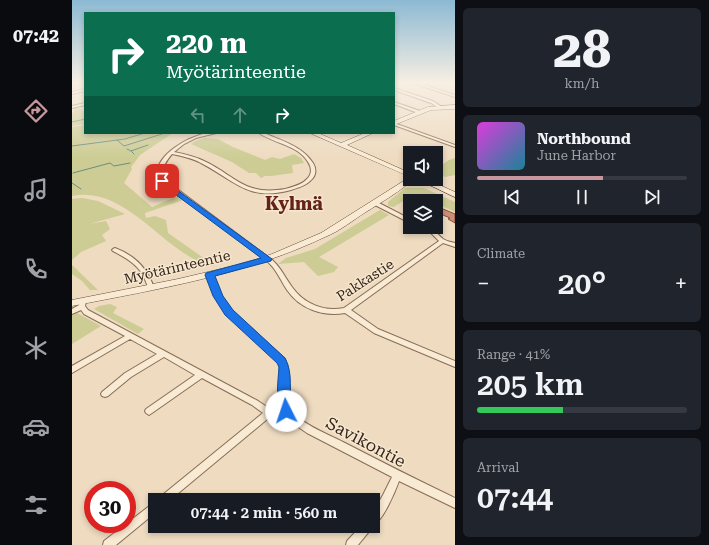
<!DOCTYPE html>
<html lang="en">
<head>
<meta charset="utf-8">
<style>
	body { margin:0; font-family:"Roboto Serif",serif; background:#20242c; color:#f1f3f6; height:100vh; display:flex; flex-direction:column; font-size:15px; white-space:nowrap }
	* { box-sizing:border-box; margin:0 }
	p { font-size:13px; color:#9ea1a6 }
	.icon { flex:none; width:22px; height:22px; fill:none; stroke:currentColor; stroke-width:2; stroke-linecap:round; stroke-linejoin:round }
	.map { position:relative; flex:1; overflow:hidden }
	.panel { display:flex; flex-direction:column; gap:8px; padding:8px; background:#0d0f14; width:254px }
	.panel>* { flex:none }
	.guide { position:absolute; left:12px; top:12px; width:311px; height:122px; border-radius:0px; box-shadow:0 2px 6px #0003; background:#0b6e4f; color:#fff; overflow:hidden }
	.tools { position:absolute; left:331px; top:146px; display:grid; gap:8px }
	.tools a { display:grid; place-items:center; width:40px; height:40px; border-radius:0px; background:#171b24; box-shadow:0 2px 6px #0003; font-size:20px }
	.speed { position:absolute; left:12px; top:481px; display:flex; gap:8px; font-size:20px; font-weight:700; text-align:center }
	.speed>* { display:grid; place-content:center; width:52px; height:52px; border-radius:50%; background:#171b24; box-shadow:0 2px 6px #0003; line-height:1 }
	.speed .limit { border:6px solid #d22; background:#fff; color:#111 }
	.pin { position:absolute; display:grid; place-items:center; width:34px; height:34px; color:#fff; margin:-17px; border-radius:8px; box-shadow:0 2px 6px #0006 }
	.me { position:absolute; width:44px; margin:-22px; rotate:356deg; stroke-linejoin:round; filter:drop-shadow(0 0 3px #0008) }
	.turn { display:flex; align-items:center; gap:14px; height:84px; padding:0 16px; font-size:18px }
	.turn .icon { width:52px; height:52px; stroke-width:2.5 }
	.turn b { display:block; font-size:28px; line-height:34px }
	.lanes { display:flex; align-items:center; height:38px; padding:0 16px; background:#0003; justify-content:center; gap:20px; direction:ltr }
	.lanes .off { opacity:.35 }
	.big { font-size:30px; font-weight:600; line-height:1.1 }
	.panel .card { flex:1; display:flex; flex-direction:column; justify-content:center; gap:6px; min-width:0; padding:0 14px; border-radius:6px; background:#20242c }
	.panel .dial { align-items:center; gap:0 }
	.dial b { font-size:52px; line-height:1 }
	.song { display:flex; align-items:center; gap:12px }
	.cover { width:48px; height:48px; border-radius:6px; background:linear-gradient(135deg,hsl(300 70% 55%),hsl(190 70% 35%)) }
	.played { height:4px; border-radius:2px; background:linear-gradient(90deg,#c8979e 60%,#363941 60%) }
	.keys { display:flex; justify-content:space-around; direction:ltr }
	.heat { display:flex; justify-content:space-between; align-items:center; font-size:22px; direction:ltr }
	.charge { height:6px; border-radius:3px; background:linear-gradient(90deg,#34c759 41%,#363941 0) }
	.trip { position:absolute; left:76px; top:493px; width:232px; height:40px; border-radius:0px; background:#171b24; box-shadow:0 2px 6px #0003; font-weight:600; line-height:40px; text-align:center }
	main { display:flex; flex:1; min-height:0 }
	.dock { display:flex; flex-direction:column; width:72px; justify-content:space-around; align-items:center; background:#090b0e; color:#9ea1a6 }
	.dock .icon { width:28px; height:28px }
	.dock .active { color:#c8979e }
	.dock b { font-size:18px; color:#f1f3f6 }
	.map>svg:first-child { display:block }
	.green { fill:#cccc94 }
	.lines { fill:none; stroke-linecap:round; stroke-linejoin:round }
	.stream { stroke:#6a8e81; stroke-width:1 }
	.building { fill:#cd9075; stroke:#87523d }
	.street-casing { stroke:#886c58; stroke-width:2 }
	.secondary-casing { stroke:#694d3b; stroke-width:1 }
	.street { fill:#f9ead3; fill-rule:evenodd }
	.secondary { fill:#f9ead3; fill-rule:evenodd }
	.route { fill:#1a73e8; stroke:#114b97 }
	.labels { text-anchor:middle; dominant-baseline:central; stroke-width:3; stroke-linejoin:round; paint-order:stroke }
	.street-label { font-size:14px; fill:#37261c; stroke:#f6e7cf }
	.near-street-label { font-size:17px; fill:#37261c; stroke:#f6e7cf }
	.district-label { font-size:18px; font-weight:bold; fill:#64221b; stroke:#f6e7cf }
</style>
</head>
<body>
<main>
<nav class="dock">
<b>07:42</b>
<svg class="icon active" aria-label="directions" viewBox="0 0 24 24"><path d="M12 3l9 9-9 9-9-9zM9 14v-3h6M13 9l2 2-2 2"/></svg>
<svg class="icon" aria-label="music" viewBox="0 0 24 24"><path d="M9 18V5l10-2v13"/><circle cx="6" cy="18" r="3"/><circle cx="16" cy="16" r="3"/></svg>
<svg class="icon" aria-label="phone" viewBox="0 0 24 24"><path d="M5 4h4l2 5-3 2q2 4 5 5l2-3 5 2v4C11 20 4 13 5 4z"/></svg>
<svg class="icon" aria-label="climate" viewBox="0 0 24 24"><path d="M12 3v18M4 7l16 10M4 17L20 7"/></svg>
<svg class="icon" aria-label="car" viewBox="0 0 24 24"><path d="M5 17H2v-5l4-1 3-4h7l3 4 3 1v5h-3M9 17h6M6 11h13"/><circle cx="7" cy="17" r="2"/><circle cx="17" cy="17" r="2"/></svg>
<svg class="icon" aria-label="filters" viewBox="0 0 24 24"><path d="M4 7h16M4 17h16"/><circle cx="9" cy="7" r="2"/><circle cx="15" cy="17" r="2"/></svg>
</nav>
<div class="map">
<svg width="383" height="545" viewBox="0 0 383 545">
	<rect width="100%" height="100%" fill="#eedbc0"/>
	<!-- green -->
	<path class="green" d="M5,107L13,112V124L0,126V113L2,112V108Z
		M13,125V133H101L68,155L59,167L60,169L52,183L80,207L106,196L111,200L73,213L74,218L83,216L94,220L96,233L143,266C131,265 125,261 115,255C79,233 46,187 0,196V127Z
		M133,138L146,139L161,147L193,160L200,157L208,159L222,154L229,158L232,163L220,165L221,173L199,176H193L189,178L184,173H177L160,162L119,144L123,141Z
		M383,158V175L373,177L364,172V169L377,160Z
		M333,188H352L383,202V212L364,203V201H358L342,194L322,207L316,206V202Z
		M10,198L26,201L53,214L17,224L34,221L38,229L30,235L34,241L9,252L0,260V199Z
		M308,210L317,215L247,257L266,267L262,272L246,276L232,262L206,264L214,258L243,249Z
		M0,265L26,290H18L10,281L0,274Z
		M38,304L45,307L41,313L72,329L66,334L22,309L27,306Z
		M5,313L29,326L0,344V315Z"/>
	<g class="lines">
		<!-- stream -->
		<path class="stream" d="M0,122L13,119
			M45,140L52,146L93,133
			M0,146L53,139L73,133
			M55,149L59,151
			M62,154L59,151L76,145
			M1,173L38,163L42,166L58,163
			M0,183L9,189"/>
	</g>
	<!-- building -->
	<path class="building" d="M364,206L383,214V223L376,219L378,218L364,212Z"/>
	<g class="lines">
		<defs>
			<path id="street" d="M338,82H343L383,95V97Z
				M322,88L361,101L370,107L367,108L359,103L322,90Z
				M13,89V91L0,94V92Z
				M322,102L348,111L349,112L346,113L322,104Z
				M13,103V105L0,108V106Z
				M322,123L383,145V147L322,125Z
				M135,133H144L124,138L112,144L102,152C112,154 122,156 132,161C164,176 172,196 213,189C220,187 230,185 235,179C240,174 240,168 236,162C226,145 203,144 187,133H192C210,141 230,146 241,163C245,170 244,176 238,181C233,186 225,188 219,190C176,202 162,180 129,163C120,158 110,156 100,154C94,161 90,167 89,177L192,254C207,263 210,273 220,287C232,304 252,312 272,308L367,241L358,232L348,227C361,227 362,231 371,239C374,241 379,242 383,243V247L371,243L279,310L306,329L383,361V367L302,333L273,313C251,317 228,309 215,290C206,276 203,265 188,256L85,178C82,155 116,137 135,133Z
				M301,202H305L338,219V223L301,204Z
				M43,248C62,255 76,269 82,288L81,289H77C75,285 73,279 71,275C64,263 52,257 41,251L40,250L41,249Z
				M138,273L141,275L149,296L159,310L213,359C218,371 216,385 216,398C216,401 216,405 217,407C223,421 257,435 271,442C308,461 345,480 383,498V508L327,481C323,492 311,521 301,525V512L311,495L320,477L235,433L222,424L213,415L199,416L98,500H86L88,497L191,413L180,405L130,378L80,413L77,415L74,413L73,411L74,409L123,375L92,357L59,377L36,396L33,397L30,396L29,394L30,392L53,373L85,354L58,339L0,373V366L53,336L12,314L9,310L0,314V309L7,305L9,299H13L14,301L13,306L16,310L186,401L198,409L210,408C206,393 210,377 207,362L155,314L143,296L135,275Z
				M83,502V513L44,545H31L32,541L80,504Z
				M289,526H301L299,529L286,545H274L275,541Z"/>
			<path id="secondary" d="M383,105V109L359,110L322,125V121L356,107Z
				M238,133H246L269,143L293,133H301L275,145L338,173V179H341C331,190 308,203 294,212C281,220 268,231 253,237C173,275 86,289 0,306V300L106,279L174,263L200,254L249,233L338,177Z
				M345,179H354L383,192V197Z"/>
		</defs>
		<!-- street casing -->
		<use href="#street" class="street-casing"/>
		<!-- secondary casing -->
		<use href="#secondary" class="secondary-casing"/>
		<!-- street -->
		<use href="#street" class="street"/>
		<!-- secondary -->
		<use href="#secondary" class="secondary"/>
	</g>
	<!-- sky -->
	<linearGradient id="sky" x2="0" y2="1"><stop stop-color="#8cb9d3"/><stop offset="0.52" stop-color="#f7efe3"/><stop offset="1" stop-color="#f7efe3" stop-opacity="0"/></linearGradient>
	<rect width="383" height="159" fill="url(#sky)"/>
	<!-- route -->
	<path class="route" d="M90,179L200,259L199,261L143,276L151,296L161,310L213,358C222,374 216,393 220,411L218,414L214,416L210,414C203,401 206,382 207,367L205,363L153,315L141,296L133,275L134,273L189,258L88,183L87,181Z"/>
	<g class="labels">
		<!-- street labels -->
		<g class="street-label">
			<text transform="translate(105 267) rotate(-13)">Myötärinteentie</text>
			<text transform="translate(293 280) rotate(-33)">Pakkastie</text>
		</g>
		<!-- near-street labels -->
		<g class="near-street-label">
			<text transform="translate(294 442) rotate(28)">Savikontie</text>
		</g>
		<!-- district labels -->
		<g class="district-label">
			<text x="222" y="203">Kylmä</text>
		</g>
	</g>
</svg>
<div class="tools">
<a><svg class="icon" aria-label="sound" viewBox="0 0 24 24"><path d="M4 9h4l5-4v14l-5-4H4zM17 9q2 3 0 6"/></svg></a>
<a><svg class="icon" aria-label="layers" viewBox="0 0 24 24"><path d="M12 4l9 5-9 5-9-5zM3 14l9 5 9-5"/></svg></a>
</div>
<div class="speed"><div class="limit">30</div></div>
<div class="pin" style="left:90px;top:181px;background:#d93025"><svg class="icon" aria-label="arrive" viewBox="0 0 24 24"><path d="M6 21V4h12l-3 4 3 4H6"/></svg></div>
<svg class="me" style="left:214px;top:411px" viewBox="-20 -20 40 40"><circle r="19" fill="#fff"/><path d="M0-13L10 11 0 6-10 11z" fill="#1a73e8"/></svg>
<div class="trip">07:44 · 2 min · 560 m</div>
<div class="guide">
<div class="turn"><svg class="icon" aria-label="right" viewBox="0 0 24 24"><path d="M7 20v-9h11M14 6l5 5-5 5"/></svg><div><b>220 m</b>Myötärinteentie</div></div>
<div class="lanes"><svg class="icon off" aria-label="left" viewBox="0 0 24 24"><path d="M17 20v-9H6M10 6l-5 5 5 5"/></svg><svg class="icon off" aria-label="ahead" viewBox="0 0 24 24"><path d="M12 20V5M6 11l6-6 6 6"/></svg><svg class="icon" aria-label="right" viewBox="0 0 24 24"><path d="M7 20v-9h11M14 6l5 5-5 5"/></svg></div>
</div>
</div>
<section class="panel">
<div class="card dial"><b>28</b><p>km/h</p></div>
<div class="card">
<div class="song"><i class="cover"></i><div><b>Northbound</b><p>June Harbor</p></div></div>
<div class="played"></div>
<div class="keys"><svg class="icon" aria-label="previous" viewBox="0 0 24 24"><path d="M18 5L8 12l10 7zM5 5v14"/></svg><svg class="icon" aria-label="pause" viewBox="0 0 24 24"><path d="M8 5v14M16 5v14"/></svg><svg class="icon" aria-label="next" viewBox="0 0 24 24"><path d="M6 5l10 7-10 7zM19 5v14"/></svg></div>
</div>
<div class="card"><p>Climate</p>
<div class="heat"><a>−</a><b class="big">20°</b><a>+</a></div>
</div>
<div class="card"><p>Range · 41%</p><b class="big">205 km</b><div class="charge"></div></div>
<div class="card"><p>Arrival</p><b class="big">07:44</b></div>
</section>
</main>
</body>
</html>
